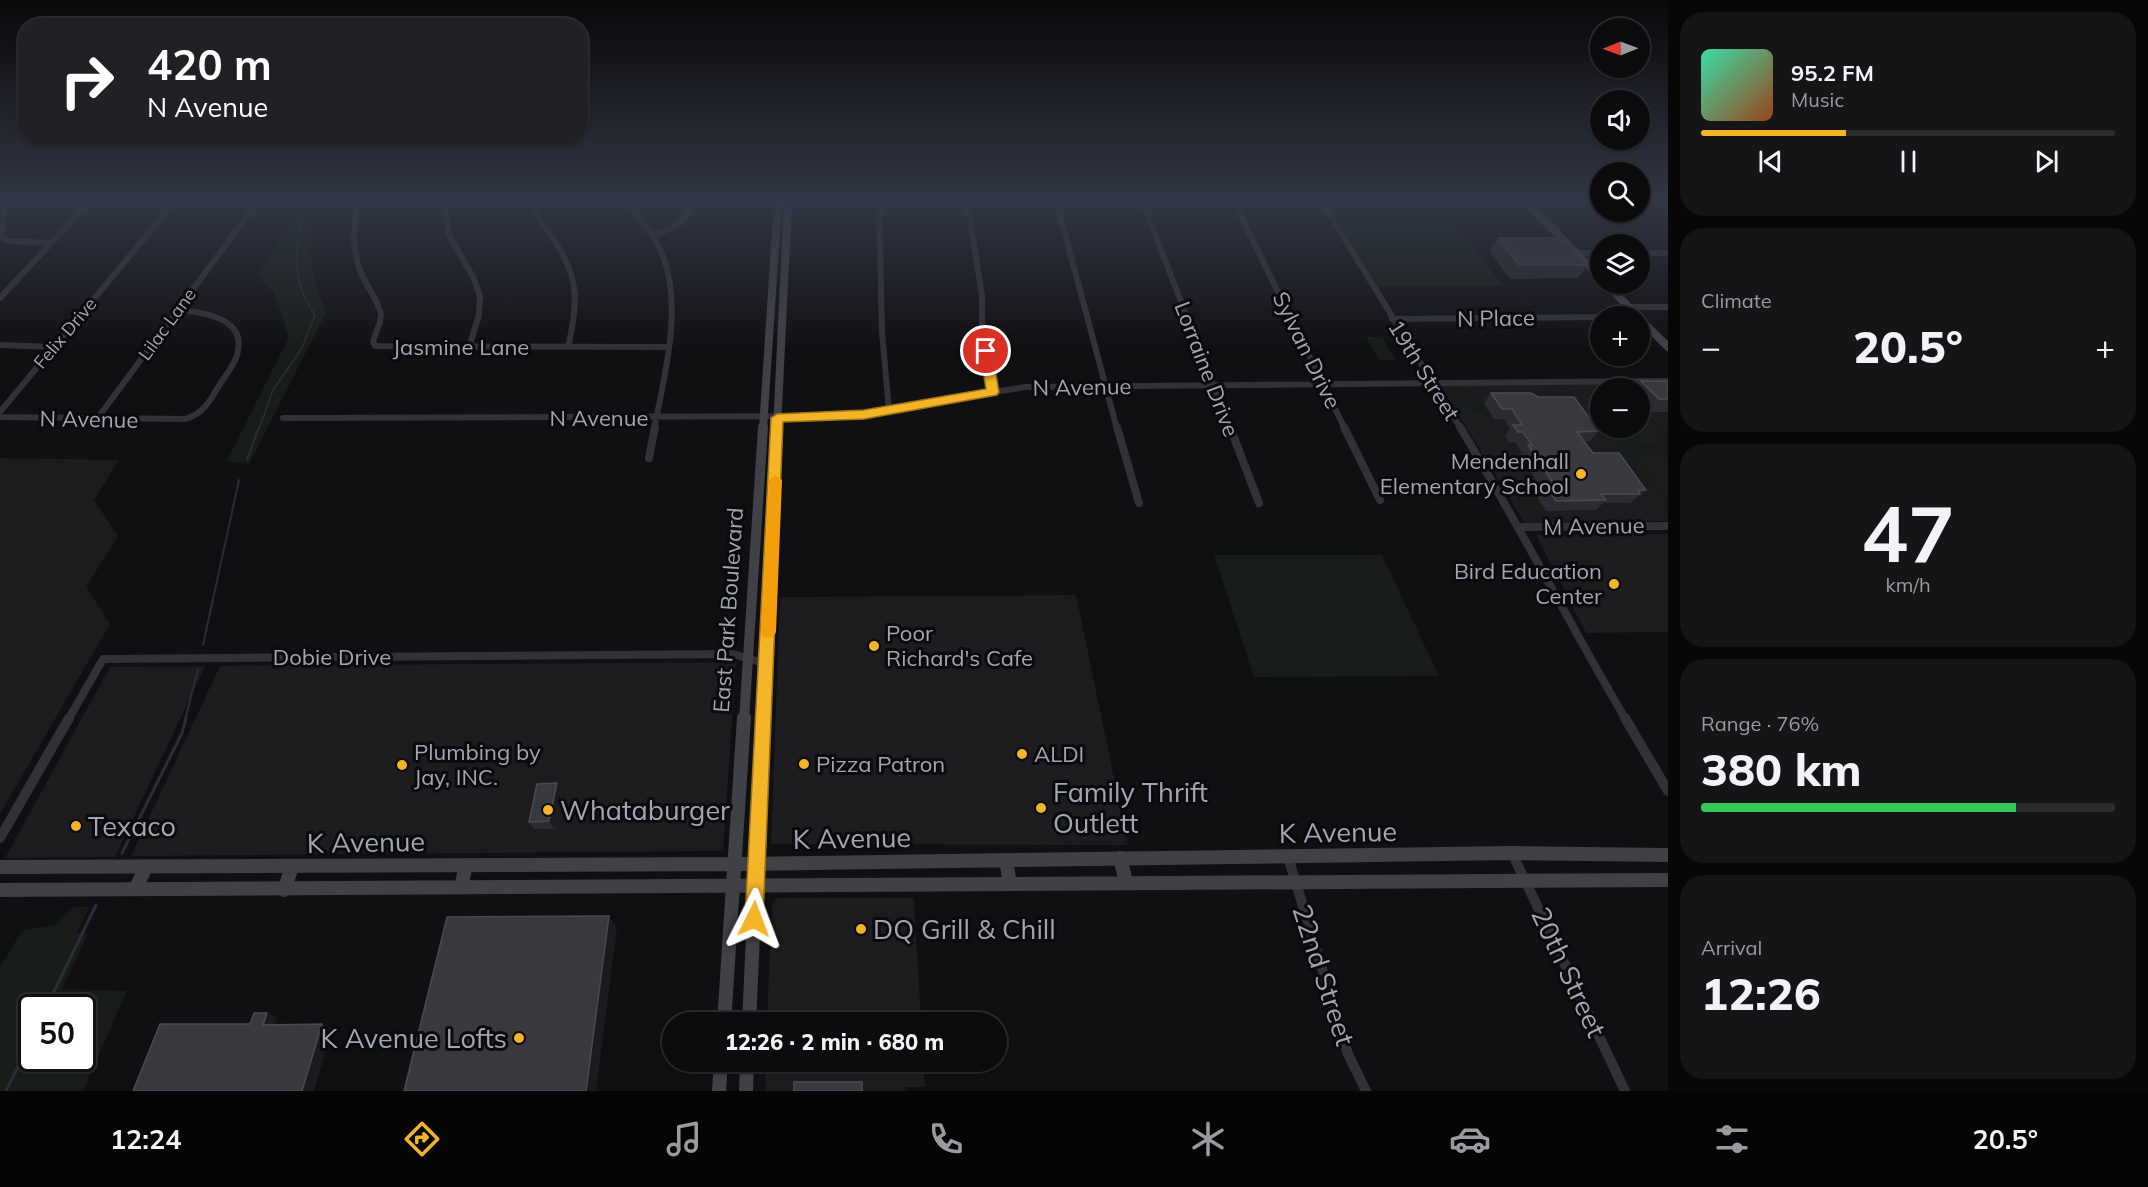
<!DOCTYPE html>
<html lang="en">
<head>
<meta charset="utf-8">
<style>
	body { margin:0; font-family:Mulish,sans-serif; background:#151517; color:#f1f3f6; height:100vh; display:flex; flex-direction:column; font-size:22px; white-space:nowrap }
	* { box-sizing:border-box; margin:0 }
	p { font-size:20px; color:#9a9b9e }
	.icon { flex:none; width:33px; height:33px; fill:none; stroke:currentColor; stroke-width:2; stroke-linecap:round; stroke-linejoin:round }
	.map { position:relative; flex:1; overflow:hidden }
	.side { display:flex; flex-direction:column; gap:12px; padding:12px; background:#070708; width:480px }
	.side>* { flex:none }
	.top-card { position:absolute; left:18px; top:18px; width:570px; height:126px; border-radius:24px; box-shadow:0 2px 4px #0004,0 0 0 2px #2c2c2e; background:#202124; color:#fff; overflow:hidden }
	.needle { width:39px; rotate:269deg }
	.tools { position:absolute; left:1590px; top:18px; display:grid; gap:12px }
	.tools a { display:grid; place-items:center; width:60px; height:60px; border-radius:50%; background:#0c0c0e; box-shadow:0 2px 4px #0004,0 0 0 2px #2c2c2e; font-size:30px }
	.speed { position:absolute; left:18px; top:994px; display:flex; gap:12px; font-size:30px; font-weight:700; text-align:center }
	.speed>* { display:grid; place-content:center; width:78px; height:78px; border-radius:50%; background:#0c0c0e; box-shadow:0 2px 4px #0004,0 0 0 2px #2c2c2e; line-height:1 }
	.speed .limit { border:3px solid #111; border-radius:9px; background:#fff; color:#111 }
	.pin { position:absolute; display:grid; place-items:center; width:51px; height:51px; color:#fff; margin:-26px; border:3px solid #fff; border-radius:50%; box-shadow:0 2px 6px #0007 }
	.me { position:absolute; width:66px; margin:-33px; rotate:3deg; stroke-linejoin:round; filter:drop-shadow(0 0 4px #0008) }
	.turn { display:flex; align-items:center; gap:21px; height:126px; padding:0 30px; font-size:27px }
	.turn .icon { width:78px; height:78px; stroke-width:2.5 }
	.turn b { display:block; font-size:42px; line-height:51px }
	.big { font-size:45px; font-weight:800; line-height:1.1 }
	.side .tile { flex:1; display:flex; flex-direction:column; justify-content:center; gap:9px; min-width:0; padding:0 21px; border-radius:24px; background:#151517 }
	.side .dial { align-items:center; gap:0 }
	.dial b { font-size:78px; line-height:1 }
	.song { display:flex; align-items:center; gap:18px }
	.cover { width:72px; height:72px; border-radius:9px; background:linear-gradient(135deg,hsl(160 70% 55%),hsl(20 70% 35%)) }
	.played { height:6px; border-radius:3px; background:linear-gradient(90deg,#f3b427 35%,#2c2c2e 35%) }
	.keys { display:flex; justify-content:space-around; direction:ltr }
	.heat { display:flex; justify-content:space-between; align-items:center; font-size:33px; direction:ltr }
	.charge { height:9px; border-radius:4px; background:linear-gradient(90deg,#34c759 76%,#2c2c2e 0) }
	.trip { position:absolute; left:662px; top:1012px; width:345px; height:60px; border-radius:30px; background:#0c0c0e; box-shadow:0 2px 4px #0004,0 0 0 2px #2c2c2e; font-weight:800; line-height:60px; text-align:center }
	.tab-bar { display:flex; height:96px; justify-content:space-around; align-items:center; background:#050506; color:#9a9b9e }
	.tab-bar .icon { width:42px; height:42px }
	.tab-bar .current { color:#f3b427 }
	.tab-bar b { font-size:27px; color:#f1f3f6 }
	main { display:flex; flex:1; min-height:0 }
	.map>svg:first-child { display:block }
	.built { fill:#1c1c1f; fill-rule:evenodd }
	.green { fill:#171c18; fill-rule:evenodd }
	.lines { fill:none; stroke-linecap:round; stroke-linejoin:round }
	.stream-far2 { stroke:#272e35; stroke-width:1.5 }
	.stream-far1 { stroke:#272e35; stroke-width:2 }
	.stream { stroke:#272e35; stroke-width:3 }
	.street-far2 { stroke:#313237; stroke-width:6 }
	.street-far1 { stroke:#313237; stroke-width:8 }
	.street { stroke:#313237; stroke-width:10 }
	.secondary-far2 { stroke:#3f4147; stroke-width:8 }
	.secondary-far1 { stroke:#3f4147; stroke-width:10 }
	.secondary { stroke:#3f4147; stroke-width:14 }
	.wall { fill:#2c2c30 }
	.shaded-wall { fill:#1b1b1e }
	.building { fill:#38393e; stroke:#494a50; stroke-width:1.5 }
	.route { fill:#f3b427; stroke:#9e7519; stroke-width:1.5 }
	.slow { fill:#f59e0b }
	.poi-dot { fill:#f3b427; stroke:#0b0b0d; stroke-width:2 }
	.labels { text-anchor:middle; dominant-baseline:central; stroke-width:6; stroke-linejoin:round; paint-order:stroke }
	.far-street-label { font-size:18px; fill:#a1a6b3; stroke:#0b0b0d }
	.street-label { font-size:22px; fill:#a1a6b3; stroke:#0b0b0d }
	.poi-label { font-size:22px; fill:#a1a6b3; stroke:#0b0b0d; text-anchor:start }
	.near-poi-label { font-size:27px; fill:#a1a6b3; stroke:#0b0b0d; text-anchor:start }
	.near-street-label { font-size:27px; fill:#a1a6b3; stroke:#0b0b0d }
</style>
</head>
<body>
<main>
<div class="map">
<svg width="1668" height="1091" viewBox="0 0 1668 1091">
	<rect width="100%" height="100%" fill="#101012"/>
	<!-- built -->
	<path class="built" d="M1668,384V521L1525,523L1440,385ZM1600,388H1640V428H1600Z
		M0,458L119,460L94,500L118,536L86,587L110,624L0,814Z
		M1668,534V632L1586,633L1536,535Z
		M1076,595L1128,845L771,844L780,597Z
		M736,662L723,851L131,856L220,666Z
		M205,666L115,857L5,858L110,667Z
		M777,898H914L921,1023H767L772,904Z
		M766,1062H923L925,1087H905V1091H765Z"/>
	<!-- green -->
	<path class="green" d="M303,200H319C303,243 311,271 326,313L249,464L227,461L289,337L274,292L258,276Z
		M1447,211L1503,286L1378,287L1332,212Z
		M1366,337H1382L1396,360L1380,361Z
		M1472,389L1491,418L1456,403L1444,390Z
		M1646,415L1661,428H1668V458H1627L1622,452L1629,451L1620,450L1615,443H1657L1652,436L1661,435Z
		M1625,462H1642L1668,497V514L1659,506L1665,505L1653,488H1646L1639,479H1631Z
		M1530,478L1537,490L1532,491L1546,512L1556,518L1555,521H1529L1516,506L1519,505L1516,499Z
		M1214,555H1382L1439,676L1254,677Z
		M74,907H89L77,933L88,934L62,989L127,991L83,1091H0V968L18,937L24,930L55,925ZM32,1008H82V1059H32Z"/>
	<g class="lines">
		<!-- stream-far2 -->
		<path class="stream-far2" d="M259,429L273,390L302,348L315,315C289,278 293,241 309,200"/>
		<!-- stream-far1 -->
		<path class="stream-far1" d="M247,460L259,427
			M203,645L239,480
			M185,720L198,669"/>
		<!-- stream -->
		<path class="stream" d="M122,853L182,733L186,718
			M46,1008L96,905
			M6,1091L32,1038"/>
		<!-- street-far2 -->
		<path class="street-far2" d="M6,200L1,237L8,241L51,243
			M359,200C352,227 351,254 364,279C370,291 378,301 381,314L380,322L373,341L375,346L667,347
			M444,200L449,235L474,279L480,296L479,315L469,347
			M531,200C535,216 545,227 554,240C580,278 578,304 568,347
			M622,200C636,214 650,229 659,247C685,298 665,375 654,429
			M879,200L882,332L889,411
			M967,200L982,296V327L993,392
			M1056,200L1117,429
			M1142,200L1230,429
			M1233,200L1345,429
			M1321,200L1461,429
			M1640,203H1668
			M1528,204L1600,203
			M653,235C674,229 687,223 692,200
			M1578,253H1600
			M1640,253H1668
			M0,298L91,200
			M1628,307H1668
			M1392,319L1600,317
			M0,345L54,347
			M0,412L176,200
			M0,417L185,419C204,414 211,399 220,384C226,375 234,366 237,355C248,318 204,312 177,310
			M283,418L846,416L1025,387L1668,381
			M97,419L259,200"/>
		<!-- street-far1 -->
		<path class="street-far1" d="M1117,427L1139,503
			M1230,427L1259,503
			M1344,427L1380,500
			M1460,427C1518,523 1569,623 1626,720
			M649,458L655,427
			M1520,527L1668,526
			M68,720L103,659L733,654L767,664"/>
		<!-- street -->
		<path class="street" d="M1625,718L1668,791
			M0,838L69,718
			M1512,853L1625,1091
			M1288,857L1348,1054L1366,1091"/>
		<!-- secondary-far2 -->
		<path class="secondary-far2" d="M1524,200L1600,277
			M1607,284L1637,316
			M1640,319L1668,347
			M763,429L778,200
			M777,429L788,200"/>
		<!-- secondary-far1 -->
		<path class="secondary-far1" d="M744,720L763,427
			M763,720L777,427"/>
		<!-- secondary -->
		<path class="secondary" d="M1120,858L1126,882
			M1006,860L1010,884
			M0,867L736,864L1512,853L1668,855
			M461,887L466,865
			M136,888L146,867
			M0,890L1668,880
			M284,890L292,867
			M724,1023L744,718
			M749,1023L763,718
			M719,1091L721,1062
			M746,1091L747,1062"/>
	</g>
	<!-- wall -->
	<path class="wall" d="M1498,238L1588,265L1578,278L1510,279L1489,251Z
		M1641,381H1668V412H1646L1640,406V388H1634Z
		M1491,393L1599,431L1590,441H1584L1593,453L1646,490L1630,503H1603L1596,510L1546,511L1535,493L1540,487L1520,455L1522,453L1515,442H1509L1505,435L1510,429L1504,419H1494L1484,403Z
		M561,791L554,829H534L529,822Z"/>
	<!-- shaded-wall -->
	<path class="shaded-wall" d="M557,783L561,791L554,829L549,821Z
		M609,916L617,928L596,1091H586Z
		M267,1013L277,1017L273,1030L263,1025Z
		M322,1024L332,1029L314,1091H302Z"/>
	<!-- building -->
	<path class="building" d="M1498,238H1553L1566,241L1588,265H1519Z
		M1641,381H1668V399H1659Z
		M1491,393H1531L1538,397H1574L1599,431L1577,432L1593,453H1619L1646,490H1638L1640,494H1601L1606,500L1556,501L1544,483H1553L1528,445H1532L1523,432H1518L1513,425H1522L1512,409H1502Z
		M557,783L549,821L529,822L537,784Z
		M609,916L586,1091H404L447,917Z
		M254,1013H267L263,1025L322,1024L302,1091H133L160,1024H250Z
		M794,1082H862V1091H794Z"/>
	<!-- sky -->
	<linearGradient id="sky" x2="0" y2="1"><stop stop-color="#09090a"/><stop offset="0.57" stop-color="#313744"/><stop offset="1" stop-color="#313744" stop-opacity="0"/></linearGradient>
	<rect width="1668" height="352" fill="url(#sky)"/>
	<!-- route -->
	<path class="route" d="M986,347L992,351L999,392L997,395L864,419L783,422L763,919L761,925L754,928L748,925L745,919L771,418L777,414L864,410L986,389L980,351Z"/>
	<!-- slow -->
	<path class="slow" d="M775,475L782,480L776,632L773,637L768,638L763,637L761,632L769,480Z"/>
	<!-- markers -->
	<g class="poi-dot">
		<circle cx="1581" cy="474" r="6"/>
		<circle cx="1614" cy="584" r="6"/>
		<circle cx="874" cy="646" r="6"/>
		<circle cx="1022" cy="754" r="6"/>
		<circle cx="804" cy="764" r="6"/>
		<circle cx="402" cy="765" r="6"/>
		<circle cx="1041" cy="808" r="6"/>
		<circle cx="548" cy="810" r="6"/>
		<circle cx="76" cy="826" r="6"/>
		<circle cx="861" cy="929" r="6"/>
		<circle cx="519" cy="1038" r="6"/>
	</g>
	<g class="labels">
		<!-- far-street labels -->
		<g class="far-street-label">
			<text transform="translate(167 324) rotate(-54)">Lilac Lane</text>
			<text transform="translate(65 333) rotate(-50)">Felix Drive</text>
		</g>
		<!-- street labels -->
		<g class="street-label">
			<text transform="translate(1496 318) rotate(-1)">N Place</text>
			<text x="461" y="347">Jasmine Lane</text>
			<text transform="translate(1307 350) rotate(64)">Sylvan Drive</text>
			<text transform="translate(1207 369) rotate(69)">Lorraine Drive</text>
			<text transform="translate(1424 370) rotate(58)">19th Street</text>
			<text transform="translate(1082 387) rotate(-1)">N Avenue</text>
			<text x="599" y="418">N Avenue</text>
			<text transform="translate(89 419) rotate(1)">N Avenue</text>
			<text transform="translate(1594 526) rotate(-1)">M Avenue</text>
			<text transform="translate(728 610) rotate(-86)">East Park Boulevard</text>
			<text x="332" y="657">Dobie Drive</text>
		</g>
		<!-- poi labels -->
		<g class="poi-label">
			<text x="1569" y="461" text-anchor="end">Mendenhall<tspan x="1569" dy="25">Elementary School</tspan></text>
			<text x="1602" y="571" text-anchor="end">Bird Education<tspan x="1602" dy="25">Center</tspan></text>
			<text x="886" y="633">Poor<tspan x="886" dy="25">Richard's Cafe</tspan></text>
			<text x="414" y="752">Plumbing by<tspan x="414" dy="25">Jay, INC.</tspan></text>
			<text x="1034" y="754">ALDI</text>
			<text x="816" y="764">Pizza Patron</text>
		</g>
		<!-- near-poi labels -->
		<g class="near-poi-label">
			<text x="1053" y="792">Family Thrift<tspan x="1053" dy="31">Outlett</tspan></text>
			<text x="560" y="810">Whataburger</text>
			<text x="88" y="826">Texaco</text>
			<text x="873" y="929">DQ Grill &amp; Chill</text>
			<text x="507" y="1038" text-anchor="end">K Avenue Lofts</text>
		</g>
		<!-- near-street labels -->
		<g class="near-street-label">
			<text transform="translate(1338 832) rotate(-1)">K Avenue</text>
			<text transform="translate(852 838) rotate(-1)">K Avenue</text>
			<text transform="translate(366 842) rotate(-1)">K Avenue</text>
			<text transform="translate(1569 972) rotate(65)">20th Street</text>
			<text transform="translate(1324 975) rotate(72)">22nd Street</text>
		</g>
	</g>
</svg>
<div class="tools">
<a><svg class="needle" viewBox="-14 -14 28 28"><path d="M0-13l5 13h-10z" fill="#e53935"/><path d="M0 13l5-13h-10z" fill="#9a9b9e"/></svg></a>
<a><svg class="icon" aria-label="sound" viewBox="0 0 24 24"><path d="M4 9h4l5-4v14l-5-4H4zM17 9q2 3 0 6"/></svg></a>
<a><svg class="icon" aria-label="search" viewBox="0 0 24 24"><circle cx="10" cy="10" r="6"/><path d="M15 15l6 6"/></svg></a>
<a><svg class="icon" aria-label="layers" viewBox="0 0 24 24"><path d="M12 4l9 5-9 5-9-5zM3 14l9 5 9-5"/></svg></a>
<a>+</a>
<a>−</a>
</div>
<div class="speed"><div class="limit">50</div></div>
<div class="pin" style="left:986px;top:351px;background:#d93025"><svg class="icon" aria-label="arrive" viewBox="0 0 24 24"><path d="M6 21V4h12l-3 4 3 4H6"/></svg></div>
<svg class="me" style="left:754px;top:919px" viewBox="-20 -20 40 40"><path d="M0-17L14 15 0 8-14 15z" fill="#f3b427" stroke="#fff" stroke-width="4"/></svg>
<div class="trip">12:26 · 2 min · 680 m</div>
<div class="top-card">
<div class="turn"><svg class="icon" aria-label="right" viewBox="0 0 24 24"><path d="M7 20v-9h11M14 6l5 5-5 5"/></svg><div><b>420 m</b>N Avenue</div></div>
</div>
</div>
<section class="side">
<div class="tile">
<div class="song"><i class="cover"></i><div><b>95.2 FM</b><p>Music</p></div></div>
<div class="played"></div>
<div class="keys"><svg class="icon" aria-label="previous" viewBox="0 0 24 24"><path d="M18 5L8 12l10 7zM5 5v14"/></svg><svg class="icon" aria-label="pause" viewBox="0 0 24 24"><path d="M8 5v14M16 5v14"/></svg><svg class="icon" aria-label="next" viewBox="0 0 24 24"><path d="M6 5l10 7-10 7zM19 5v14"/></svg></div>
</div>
<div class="tile"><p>Climate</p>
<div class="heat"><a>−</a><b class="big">20.5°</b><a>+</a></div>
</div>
<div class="tile dial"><b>47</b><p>km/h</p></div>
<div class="tile"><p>Range · 76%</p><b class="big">380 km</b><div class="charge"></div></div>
<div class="tile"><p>Arrival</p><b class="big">12:26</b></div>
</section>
</main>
<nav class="tab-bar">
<b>12:24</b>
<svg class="icon current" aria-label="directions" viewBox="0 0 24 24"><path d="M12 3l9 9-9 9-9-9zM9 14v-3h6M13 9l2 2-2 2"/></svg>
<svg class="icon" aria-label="music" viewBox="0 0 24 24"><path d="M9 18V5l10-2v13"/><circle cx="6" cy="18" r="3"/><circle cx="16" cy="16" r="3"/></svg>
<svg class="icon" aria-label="phone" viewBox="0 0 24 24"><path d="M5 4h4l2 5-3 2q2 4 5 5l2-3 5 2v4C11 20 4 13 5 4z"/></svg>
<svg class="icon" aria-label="climate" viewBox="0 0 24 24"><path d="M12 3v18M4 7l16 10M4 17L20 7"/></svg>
<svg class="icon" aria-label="car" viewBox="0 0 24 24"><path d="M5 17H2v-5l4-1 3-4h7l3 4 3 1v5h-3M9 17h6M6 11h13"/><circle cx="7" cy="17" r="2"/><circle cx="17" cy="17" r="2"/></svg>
<svg class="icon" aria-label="filters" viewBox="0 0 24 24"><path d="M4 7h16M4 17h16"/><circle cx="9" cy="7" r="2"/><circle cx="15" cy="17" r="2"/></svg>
<b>20.5°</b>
</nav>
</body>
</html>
